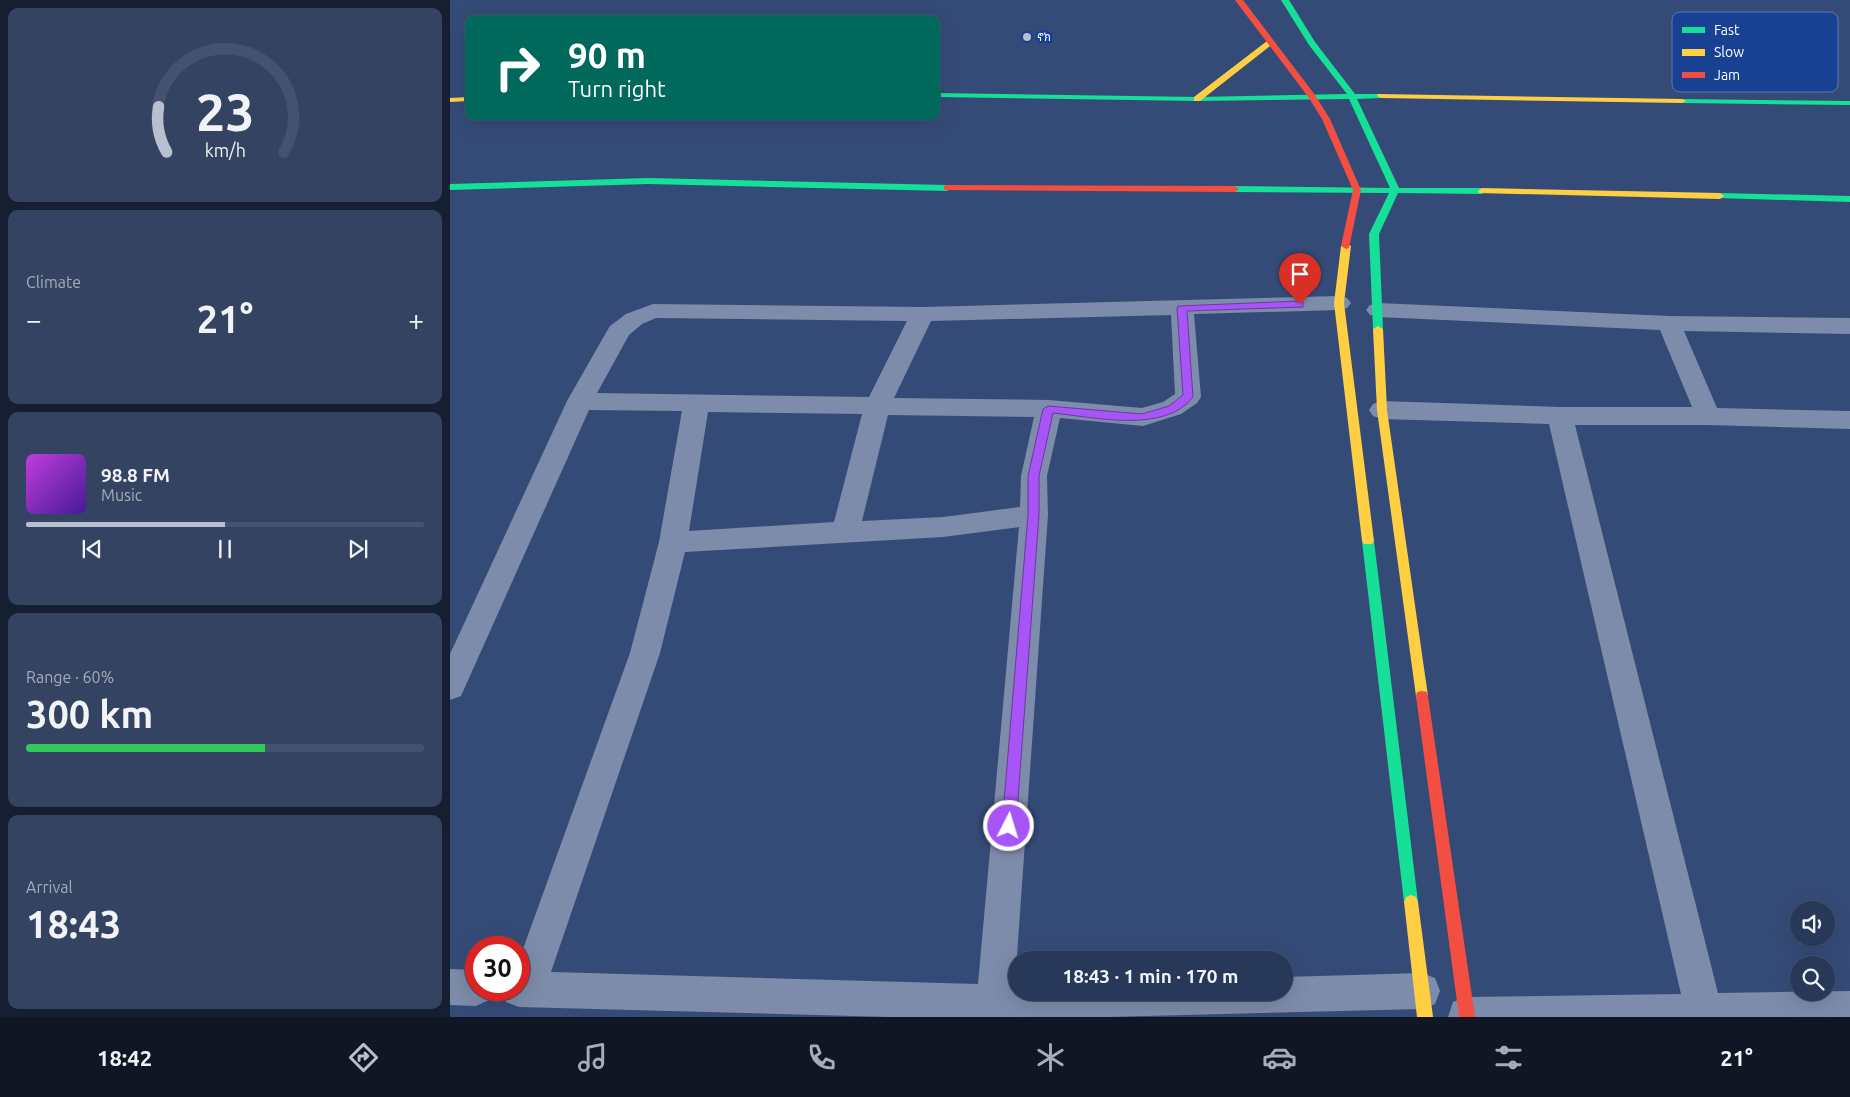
<!DOCTYPE html>
<html lang="en">
<head>
<meta charset="utf-8">
<style>
	body { margin:0; font-family:Ubuntu,"Noto Sans Ethiopic",sans-serif; background:#344362; color:#f1f3f6; height:100vh; display:flex; flex-direction:column; font-size:19px; white-space:nowrap }
	* { box-sizing:border-box; margin:0 }
	p { font-size:16px; color:#a5acba }
	.icon { flex:none; width:28px; height:28px; fill:none; stroke:currentColor; stroke-width:2; stroke-linecap:round; stroke-linejoin:round }
	.map { position:relative; flex:1; overflow:hidden }
	.drawer { display:flex; flex-direction:column; gap:8px; padding:8px; background:#161f31; width:450px }
	.drawer>* { flex:none }
	.top-card { position:absolute; left:15px; top:15px; width:475px; height:105px; border-radius:10px; box-shadow:0 5px 20px #0002,0 0 0 1px #44526f; background:#00695c; color:#fff; overflow:hidden }
	.tools { position:absolute; left:1340px; top:901px; display:grid; gap:10px }
	.tools a { display:grid; place-items:center; width:45px; height:45px; border-radius:50%; background:#283859; box-shadow:0 5px 20px #0002,0 0 0 1px #44526f; font-size:25px }
	.speed { position:absolute; left:15px; top:936px; display:flex; gap:10px; font-size:25px; font-weight:700; text-align:center }
	.speed>* { display:grid; place-content:center; width:65px; height:65px; border-radius:50%; background:#283859; box-shadow:0 5px 20px #0002,0 0 0 1px #44526f; line-height:1 }
	.speed .limit { border:8px solid #d22; background:#fff; color:#111 }
	.pin { position:absolute; display:grid; place-items:center; width:42px; height:42px; color:#fff; margin:-51px -21px; border-radius:50% 50% 50% 0; rotate:-45deg; box-shadow:0 0 5px #0007 }
	.pin .icon { rotate:45deg }
	.me { position:absolute; width:55px; margin:-28px; rotate:5deg; stroke-linejoin:round; filter:drop-shadow(0 0 4px #0008) }
	.turn { display:flex; align-items:center; gap:18px; height:105px; padding:0 20px; font-size:22px }
	.turn .icon { width:65px; height:65px; stroke-width:2.5 }
	.turn b { display:block; font-size:35px; line-height:42px }
	.big { font-size:38px; font-weight:600; line-height:1.1 }
	.drawer .tile { flex:1; display:flex; flex-direction:column; justify-content:center; gap:8px; min-width:0; padding:0 18px; border-radius:10px; background:#344362 }
	.drawer .dial { align-items:center; gap:0 }
	.dial svg { height:130px; overflow:visible; fill:none; stroke:#44526f; stroke-width:7; stroke-linecap:round; text-anchor:middle }
	.dial text { fill:#f1f3f6; stroke:none }
	.song { display:flex; align-items:center; gap:15px }
	.cover { width:60px; height:60px; border-radius:8px; background:linear-gradient(135deg,hsl(290 70% 55%),hsl(260 70% 35%)) }
	.played { height:5px; border-radius:2px; background:linear-gradient(90deg,#b8c0cf 50%,#44526f 50%) }
	.keys { display:flex; justify-content:space-around; direction:ltr }
	.heat { display:flex; justify-content:space-between; align-items:center; font-size:28px; direction:ltr }
	.charge { height:8px; border-radius:4px; background:linear-gradient(90deg,#34c759 60%,#44526f 0) }
	.trip { position:absolute; left:558px; top:951px; width:285px; height:50px; border-radius:25px; background:#283859; box-shadow:0 5px 20px #0002,0 0 0 1px #44526f; font-weight:600; line-height:50px; text-align:center }
	.tabs { display:flex; height:80px; justify-content:space-around; align-items:center; background:#101624; color:#a5acba }
	.tabs .icon { width:35px; height:35px }
	.tabs .selected { color:#b8c0cf }
	.tabs b { font-size:22px; color:#f1f3f6 }
	main { display:flex; flex:1; min-height:0 }
	.map>svg:first-child { display:block }
	.lines { fill:none; stroke-linecap:round; stroke-linejoin:round }
	.street { fill:#7d8caa; fill-rule:evenodd }
	.fast { fill:#16e098; fill-rule:evenodd }
	.slow { fill:#ffcf43; fill-rule:evenodd }
	.jam { fill:#f24e42; fill-rule:evenodd }
	.route { fill:#a855f7; stroke:#6d37a1 }
	.poi-dot { fill:#b8c0cf; stroke:#194193; stroke-width:2 }
	.labels { text-anchor:middle; dominant-baseline:central; stroke-width:5; stroke-linejoin:round; paint-order:stroke }
	.far-poi-label { font-size:11px; fill:#fff; stroke:#194193; text-anchor:start }
	.key { fill:#194193; stroke:#5e7ab3; stroke-width:1 }
	.key-label { font-size:14px; fill:#fff }
</style>
</head>
<body>
<main>
<section class="drawer">
<div class="tile dial"><svg viewBox="0 0 100 80">
<path d="M14 69A42 42 0 1 1 86 69"/>
<path d="M14 69A42 42 0 0 1 9 41" stroke="#b8c0cf"/>
<text x="50" y="56" font-size="32" font-weight="700">23</text>
<text x="50" y="72" font-size="11">km/h</text>
</svg></div>
<div class="tile"><p>Climate</p>
<div class="heat"><a>−</a><b class="big">21°</b><a>+</a></div>
</div>
<div class="tile">
<div class="song"><i class="cover"></i><div><b>98.8 FM</b><p>Music</p></div></div>
<div class="played"></div>
<div class="keys"><svg class="icon" aria-label="previous" viewBox="0 0 24 24"><path d="M18 5L8 12l10 7zM5 5v14"/></svg><svg class="icon" aria-label="pause" viewBox="0 0 24 24"><path d="M8 5v14M16 5v14"/></svg><svg class="icon" aria-label="next" viewBox="0 0 24 24"><path d="M6 5l10 7-10 7zM19 5v14"/></svg></div>
</div>
<div class="tile"><p>Range · 60%</p><b class="big">300 km</b><div class="charge"></div></div>
<div class="tile"><p>Arrival</p><b class="big">18:43</b></div>
</section>
<div class="map">
<svg width="1400" height="1017" viewBox="0 0 1400 1017">
	<rect width="100%" height="100%" fill="#354b77"/>
	<g class="lines">
		<!-- street -->
		<path class="street" d="M889,296L897,298L901,303L897,308L889,310L744,314L751,397L747,403L731,414L693,426L610,418L597,476L598,515L565,984L566,992H834V977L972,973L985,978L990,991L985,1004L972,1009L657,1017H440L69,1007L56,1002L51,990H69V960L180,653L209,542L232,411L139,410L15,687L11,696L0,700V654L117,401L157,331L160,326L176,314L203,304L473,307ZM721,315L725,394L713,402L692,408L599,400L444,398L481,321ZM206,318L457,321L419,397L147,393L179,335L192,324ZM258,412L412,414L384,522L239,531ZM438,415L584,417L571,476L570,507L493,517L412,521ZM569,527L528,984L101,972L210,653L235,552L493,537Z
			M928,303L1219,316L1400,318V334L1234,331L1267,408L1400,411V429L1258,425H1125L1268,993L1400,991V1017H998L1003,1002L1016,997L1231,994L1099,424L932,419L923,416L919,410L923,404L932,401L1110,407H1242L1210,330L928,317L920,315L916,310L920,305Z
			M0,969L26,970V990H44L39,1000L26,1006L0,1005Z"/>
		<!-- fast -->
		<path class="fast" d="M831,0H839L865,42L905,94H931L935,96L931,98L907,99L949,188H1032L1036,191L1032,194L948,193L929,234L933,329L931,331L928,332L923,329L919,234L939,193L785,192L781,189L785,186L940,188L899,99L747,101L486,97V93L747,97L897,94L859,45Z
			M1229,99L1400,101V105L1232,103H1229Z
			M198,178L497,185L501,188L497,191L198,184L0,190V184Z
			M1270,193L1400,196V202L1267,198L1266,196Z
			M918,537L922,538L924,541L968,902L966,907L961,909L956,907L954,902L912,541L914,538Z"/>
		<!-- slow -->
		<path class="slow" d="M817,41L824,43L750,101H744V97Z
			M928,94L1232,99L1236,101L1232,103L931,98L927,96Z
			M19,97V101L0,102V98Z
			M1032,188L1270,193L1274,196L1270,199L1029,193L1028,191Z
			M896,243L901,246L894,303L924,541L922,544H914L912,541L884,303L891,246Z
			M928,326L933,329L937,410L978,696L977,700L972,701L967,700L966,696L927,410L923,329Z
			M961,895L966,897L968,902L983,1017H967L954,902L956,897Z"/>
		<!-- jam -->
		<path class="jam" d="M785,0H793L865,95L880,119L911,190L899,248L896,249L891,246L903,190L872,119L859,98Z
			M497,185L785,186L789,189L785,192L494,190V186Z
			M972,691L977,692L978,696L1025,1017H1009L966,696L967,692Z"/>
	</g>
	<!-- route -->
	<path class="route" d="M850,301L853,302V307L737,311L743,397C715,434 643,417 603,413L589,476V515L566,826L564,831L559,833L554,831L552,826L578,515V476L593,409L598,406L692,414L719,406L733,395L727,308L728,306Z"/>
	<!-- markers -->
	<circle class="poi-dot" cx="577" cy="37" r="5"/>
	<g class="labels">
		<!-- far-poi labels -->
		<g class="far-poi-label">
			<text x="587" y="37">ኖክ</text>
		</g>
	</g>
	<!-- legend -->
	<rect x="1222" y="12" width="166" height="80" rx="8" class="key"/>
	<rect x="1232" y="27" width="23" height="6" fill="#16e098"/>
	<rect x="1232" y="49" width="23" height="7" fill="#ffcf43"/>
	<rect x="1232" y="72" width="23" height="6" fill="#f24e42"/>
	<g class="key-label">
		<text x="1264" y="35">Fast</text>
		<text x="1264" y="57">Slow</text>
		<text x="1264" y="80">Jam</text>
	</g>
</svg>
<div class="tools">
<a><svg class="icon" aria-label="sound" viewBox="0 0 24 24"><path d="M4 9h4l5-4v14l-5-4H4zM17 9q2 3 0 6"/></svg></a>
<a><svg class="icon" aria-label="search" viewBox="0 0 24 24"><circle cx="10" cy="10" r="6"/><path d="M15 15l6 6"/></svg></a>
</div>
<div class="speed"><div class="limit">30</div></div>
<div class="pin" style="left:850px;top:304px;background:#d93025"><svg class="icon" aria-label="arrive" viewBox="0 0 24 24"><path d="M6 21V4h12l-3 4 3 4H6"/></svg></div>
<svg class="me" style="left:559px;top:826px" viewBox="-20 -20 40 40"><circle r="17" fill="#a855f7" stroke="#fff" stroke-width="3"/><path d="M0-11L8 9 0 5-8 9z" fill="#fff"/></svg>
<div class="trip">18:43 · 1 min · 170 m</div>
<div class="top-card">
<div class="turn"><svg class="icon" aria-label="right" viewBox="0 0 24 24"><path d="M7 20v-9h11M14 6l5 5-5 5"/></svg><div><b>90 m</b>Turn right</div></div>
</div>
</div>
</main>
<nav class="tabs">
<b>18:42</b>
<svg class="icon selected" aria-label="directions" viewBox="0 0 24 24"><path d="M12 3l9 9-9 9-9-9zM9 14v-3h6M13 9l2 2-2 2"/></svg>
<svg class="icon" aria-label="music" viewBox="0 0 24 24"><path d="M9 18V5l10-2v13"/><circle cx="6" cy="18" r="3"/><circle cx="16" cy="16" r="3"/></svg>
<svg class="icon" aria-label="phone" viewBox="0 0 24 24"><path d="M5 4h4l2 5-3 2q2 4 5 5l2-3 5 2v4C11 20 4 13 5 4z"/></svg>
<svg class="icon" aria-label="climate" viewBox="0 0 24 24"><path d="M12 3v18M4 7l16 10M4 17L20 7"/></svg>
<svg class="icon" aria-label="car" viewBox="0 0 24 24"><path d="M5 17H2v-5l4-1 3-4h7l3 4 3 1v5h-3M9 17h6M6 11h13"/><circle cx="7" cy="17" r="2"/><circle cx="17" cy="17" r="2"/></svg>
<svg class="icon" aria-label="filters" viewBox="0 0 24 24"><path d="M4 7h16M4 17h16"/><circle cx="9" cy="7" r="2"/><circle cx="15" cy="17" r="2"/></svg>
<b>21°</b>
</nav>
</body>
</html>
